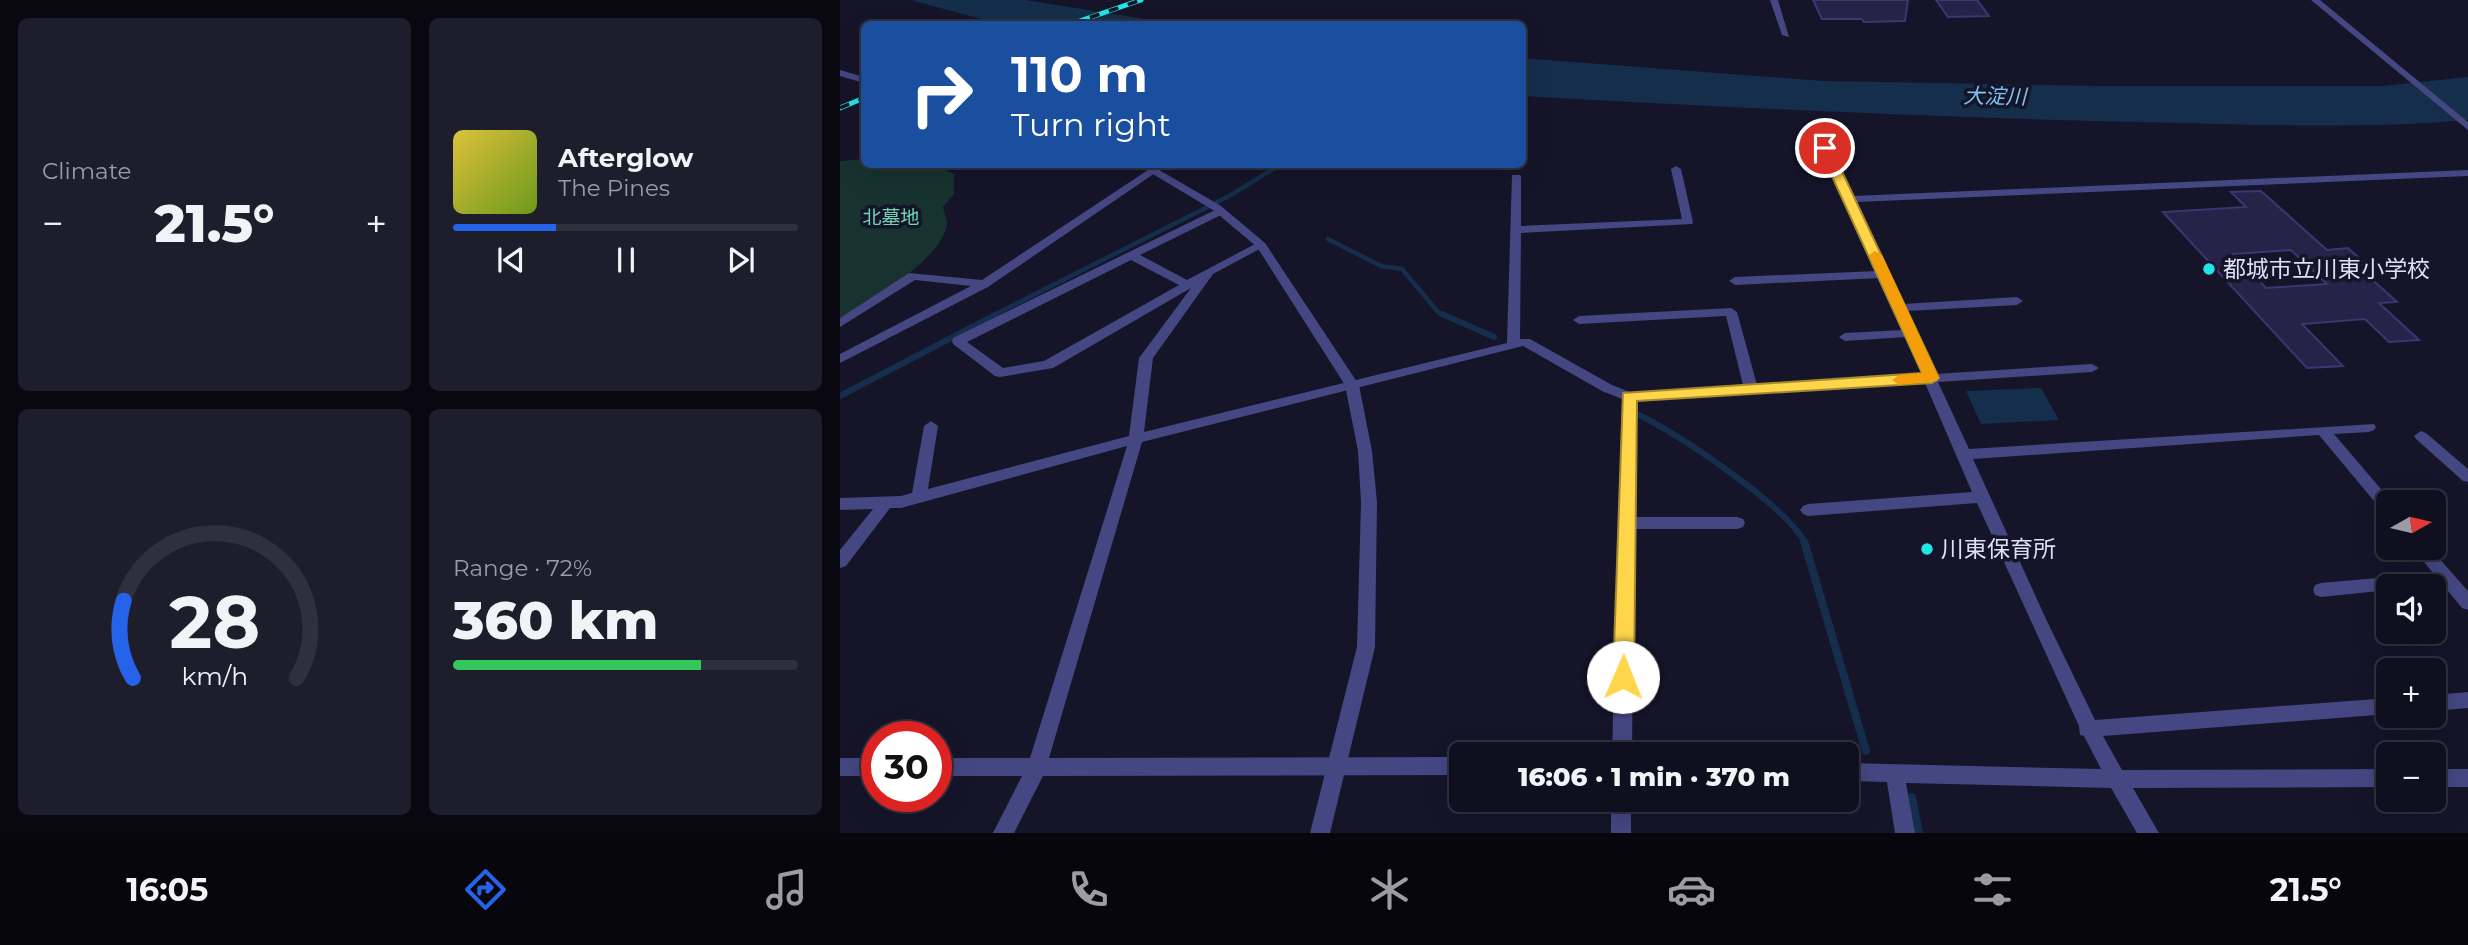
<!DOCTYPE html>
<html lang="en">
<head>
<meta charset="utf-8">
<style>
	body { margin:0; font-family:Montserrat,"Noto Sans JP",sans-serif; background:#1e1d2c; color:#f1f3f6; height:100vh; display:flex; flex-direction:column; font-size:26px; white-space:nowrap }
	* { box-sizing:border-box; margin:0 }
	p { font-size:23px; color:#9c9ca4 }
	.icon { flex:none; width:38px; height:38px; fill:none; stroke:currentColor; stroke-width:2; stroke-linecap:round; stroke-linejoin:round }
	.map { position:relative; flex:1; overflow:hidden }
	.sheet { display:flex; flex-direction:column; gap:18px; padding:18px; background:#090811; width:840px }
	.sheet>* { flex:none }
	.hud { position:absolute; left:21px; top:21px; width:665px; height:147px; border-radius:10px; box-shadow:0 7px 28px #0002,0 0 0 2px #302f3d; background:#1a4fa0; color:#fff; overflow:hidden }
	.needle { width:46px; rotate:82deg }
	.fabs { position:absolute; left:1536px; top:490px; display:grid; gap:14px }
	.fabs a { display:grid; place-items:center; width:70px; height:70px; border-radius:10px; background:#100f1f; box-shadow:0 7px 28px #0002,0 0 0 2px #302f3d; font-size:35px }
	.speed { position:absolute; left:21px; top:721px; display:flex; gap:14px; font-size:35px; font-weight:700; text-align:center }
	.speed>* { display:grid; place-content:center; width:91px; height:91px; border-radius:50%; background:#100f1f; box-shadow:0 7px 28px #0002,0 0 0 2px #302f3d; line-height:1 }
	.speed .limit { border:10px solid #d22; background:#fff; color:#111 }
	.pin { position:absolute; display:grid; place-items:center; width:60px; height:60px; color:#fff; margin:-30px; border:4px solid #fff; border-radius:50%; box-shadow:0 2px 7px #0007 }
	.me { position:absolute; width:77px; margin:-38px; rotate:1deg; stroke-linejoin:round; filter:drop-shadow(0 0 5px #0008) }
	.turn { display:flex; align-items:center; gap:24px; height:147px; padding:0 35px; font-size:32px }
	.turn .icon { width:91px; height:91px; stroke-width:2.5 }
	.turn b { display:block; font-size:49px; line-height:60px }
	.big { font-size:52px; font-weight:800; line-height:1.1 }
	.sheet .card { flex:1; display:flex; flex-direction:column; justify-content:center; gap:10px; min-width:0; padding:0 24px; border-radius:10px; background:#1e1d2c }
	.sheet .dial { align-items:center; gap:0 }
	.dial svg { height:182px; overflow:visible; fill:none; stroke:#302f3d; stroke-width:7; stroke-linecap:round; text-anchor:middle }
	.dial text { fill:#f1f3f6; stroke:none }
	.song { display:flex; align-items:center; gap:21px }
	.cover { width:84px; height:84px; border-radius:10px; background:linear-gradient(135deg,hsl(50 70% 55%),hsl(80 70% 35%)) }
	.played { height:7px; border-radius:4px; background:linear-gradient(90deg,#2563eb 30%,#302f3d 30%) }
	.keys { display:flex; justify-content:space-around; direction:ltr }
	.heat { display:flex; justify-content:space-between; align-items:center; font-size:38px; direction:ltr }
	.charge { height:10px; border-radius:5px; background:linear-gradient(90deg,#34c759 72%,#302f3d 0) }
	.sheet .tiles { flex:1; display:grid; gap:18px; grid-template-columns:repeat(2,1fr) }
	.trip { position:absolute; left:609px; top:742px; width:410px; height:70px; border-radius:10px; background:#100f1f; box-shadow:0 7px 28px #0002,0 0 0 2px #302f3d; font-weight:800; line-height:70px; text-align:center }
	.menu { display:flex; height:112px; justify-content:space-around; align-items:center; background:#06060c; color:#9c9ca4 }
	.menu .icon { width:49px; height:49px }
	.menu .active { color:#2563eb }
	.menu b { font-size:32px; color:#f1f3f6 }
	main { display:flex; flex:1; min-height:0 }
	.map>svg:first-child { display:block }
	.green { fill:#17322f }
	.water { fill:#152e4b }
	.lines { fill:none; stroke-linecap:round; stroke-linejoin:round }
	.stream-far2 { stroke:#152e4b; stroke-width:4.5 }
	.stream-far1 { stroke:#152e4b; stroke-width:6 }
	.stream { stroke:#152e4b; stroke-width:8 }
	.building { fill:#262248; stroke:#3c3671; stroke-width:2; fill-rule:evenodd }
	.minor { fill:#444782; fill-rule:evenodd }
	.tertiary { fill:#444782; fill-rule:evenodd }
	.rail-casing { stroke:#20e6e7; stroke-width:5 }
	.rail { stroke:#151429; stroke-width:3.5; stroke-dasharray:10; stroke-linecap:butt }
	.route { fill:#ffd54a; stroke:#a68a30; stroke-width:2 }
	.slow { fill:#f59e0b }
	.poi-dot { fill:#20e6e7; stroke:#151429; stroke-width:2.5 }
	.labels { text-anchor:middle; dominant-baseline:central; stroke-width:7; stroke-linejoin:round; paint-order:stroke }
	.far-park-label { font-size:19px; fill:#71d5b3; stroke:#151429 }
	.far-water-label { font-size:21px; font-style:italic; fill:#78c4f0; stroke:#151429 }
	.poi-label { font-size:23px; fill:#dfdffc; stroke:#151429; text-anchor:start }
</style>
</head>
<body>
<main>
<section class="sheet">
<div class="tiles">
<div class="card"><p>Climate</p>
<div class="heat"><a>−</a><b class="big">21.5°</b><a>+</a></div>
</div>
<div class="card">
<div class="song"><i class="cover"></i><div><b>Afterglow</b><p>The Pines</p></div></div>
<div class="played"></div>
<div class="keys"><svg class="icon" aria-label="previous" viewBox="0 0 24 24"><path d="M18 5L8 12l10 7zM5 5v14"/></svg><svg class="icon" aria-label="pause" viewBox="0 0 24 24"><path d="M8 5v14M16 5v14"/></svg><svg class="icon" aria-label="next" viewBox="0 0 24 24"><path d="M6 5l10 7-10 7zM19 5v14"/></svg></div>
</div>
<div class="card dial"><svg viewBox="0 0 100 80">
<path d="M14 69A42 42 0 1 1 86 69"/>
<path d="M14 69A42 42 0 0 1 10 35" stroke="#2563eb"/>
<text x="50" y="56" font-size="32" font-weight="700">28</text>
<text x="50" y="72" font-size="11">km/h</text>
</svg></div>
<div class="card"><p>Range · 72%</p><b class="big">360 km</b><div class="charge"></div></div>
</div>
</section>
<div class="map">
<svg width="1628" height="833" viewBox="0 0 1628 833">
	<rect width="100%" height="100%" fill="#151429"/>
	<!-- green -->
	<path class="green" d="M24,159V164C52,165 89,160 114,174V194L103,207C104,212 107,218 107,223C104,259 29,301 0,318V161Z"/>
	<!-- water -->
	<path class="water" d="M71,0H185L337,24H159Z
		M682,58L984,81L1256,86H1542L1628,77V120C1517,130 1406,124 1295,122C1091,117 887,108 683,96Z
		M1201,388L1219,420L1141,424L1126,391Z"/>
	<g class="lines">
		<!-- stream-far2 -->
		<path class="stream-far2" d="M488,239L541,266L562,269L598,312L606,315
			M154,315L391,195L441,164"/>
		<!-- stream-far1 -->
		<path class="stream-far1" d="M602,314L654,337
			M0,396L157,314
			M797,414C840,435 942,503 965,542"/>
		<!-- stream -->
		<path class="stream" d="M964,541L1026,751
			M1072,797L1079,833"/>
	</g>
	<!-- building -->
	<path class="building" d="M973,0H1068L1065,21L1024,22L1022,19H982Z
		M1096,0H1137L1149,16L1108,17Z
		M1421,191L1487,250L1508,248L1527,265H1516L1557,302L1539,303L1579,340L1549,342L1525,319L1462,324L1503,366L1467,368L1323,212L1406,207L1391,192ZM1451,250L1487,284L1426,288L1393,254Z"/>
	<g class="lines">
		<!-- minor -->
		<path class="minor" d="M930,0H938L949,37L942,35Z
			M985,145L990,148L1013,196L1628,170V176L1016,202L1064,304L1177,297L1183,301L1177,305L1067,311L1095,374L1252,364L1259,368L1252,372L1098,382L1129,449L1534,424L1536,427L1534,430L1529,432L1494,434L1552,502H1549V515L1544,513L1479,435L1133,459L1206,619L1255,720L1549,698V714L1263,736L1282,770L1549,769V787L1293,788L1319,833H1297L1271,788L1066,783L1075,833H1055L1047,782L1006,781V763L1261,769L1244,736L1240,735L1239,726L1137,503L968,516L963,514L960,510L963,506L968,504L1132,492L1085,383L796,401L794,517H897L903,519L905,523L903,527L897,529H794L792,754H772L782,399L762,391L683,346L302,442L209,758L621,757V775L203,776L174,833H153L182,776H96V758H190L287,446L61,508H50L6,566L0,568V550L33,509L0,510V498L61,496L72,493L84,426L91,421L98,426L88,489L289,436L299,358L351,288L213,368L160,377L155,376L113,344L112,341L113,338L377,209H385V213L300,255L347,280L417,243L421,242L427,245L373,274L313,358L304,432L667,343L672,175H680L681,177V226L842,219L831,169L836,166L841,169L853,222L852,224L681,233L680,339H690L772,385L790,392L903,385L886,316L739,324L733,320L739,316L891,308L897,312L917,385L1082,374L1066,337L1005,341L999,337L1005,333L1062,330L1040,278L895,285L889,281L895,277L1037,271L980,148ZM291,260L339,285L204,361L163,368L127,342Z
			M314,166L318,167V171L148,287L0,363V354L131,286L75,280L0,327V318L69,273L142,280Z
			M1581,431L1586,433L1628,469V482L1623,481L1576,439L1574,436Z
			M1573,548H1590L1628,591V610L1622,608L1603,585L1549,586V590L1481,597L1475,595L1473,590L1475,585L1481,583L1593,573Z
			M1628,692V708L1594,711V695Z
			M0,758H37V776H0Z
			M1594,769H1628V787H1594Z
			M771,800H791V833H771Z"/>
		<!-- tertiary -->
		<path class="tertiary" d="M1471,0H1480L1628,122V130Z
			M0,70L24,77V83L0,76Z
			M296,164H309L381,206L425,243L519,385L532,451L537,502L535,647L490,833H470L517,647L521,502L518,451L505,385L417,247L373,210Z"/>
		<defs>
			<path id="rail" d="M231,24L301,0
				M0,108L24,98"/>
		</defs>
		<!-- rail casing -->
		<use href="#rail" class="rail-casing"/>
		<!-- rail -->
		<use href="#rail" class="rail"/>
	</g>
	<!-- route -->
	<path class="route" d="M981,146L991,148L1099,378L1092,383L797,401L794,677L791,684L783,686L776,684L773,677L783,393L1082,373L979,148Z"/>
	<!-- slow -->
	<path class="slow" d="M1035,251L1042,255L1099,378L1097,381L1059,385L1052,380L1059,375L1082,373L1029,255Z"/>
	<!-- markers -->
	<g class="poi-dot">
		<circle cx="1369" cy="269" r="7"/>
		<circle cx="1087" cy="549" r="7"/>
	</g>
	<g class="labels">
		<!-- far-park labels -->
		<g class="far-park-label">
			<text x="51" y="217">北墓地</text>
		</g>
		<!-- far-water labels -->
		<g class="far-water-label">
			<text transform="translate(1155 96) rotate(1)">大淀川</text>
		</g>
		<!-- poi labels -->
		<g class="poi-label">
			<text x="1383" y="269">都城市立川東小学校</text>
			<text x="1101" y="549">川東保育所</text>
		</g>
	</g>
</svg>
<div class="fabs">
<a><svg class="needle" viewBox="-14 -14 28 28"><path d="M0-13l5 13h-10z" fill="#e53935"/><path d="M0 13l5-13h-10z" fill="#9c9ca4"/></svg></a>
<a><svg class="icon" aria-label="sound" viewBox="0 0 24 24"><path d="M4 9h4l5-4v14l-5-4H4zM17 9q2 3 0 6"/></svg></a>
<a>+</a>
<a>−</a>
</div>
<div class="speed"><div class="limit">30</div></div>
<div class="pin" style="left:985px;top:148px;background:#d93025"><svg class="icon" aria-label="arrive" viewBox="0 0 24 24"><path d="M6 21V4h12l-3 4 3 4H6"/></svg></div>
<svg class="me" style="left:783px;top:677px" viewBox="-20 -20 40 40"><circle r="19" fill="#fff"/><path d="M0-13L10 11 0 6-10 11z" fill="#ffd54a"/></svg>
<div class="trip">16:06 · 1 min · 370 m</div>
<div class="hud">
<div class="turn"><svg class="icon" aria-label="right" viewBox="0 0 24 24"><path d="M7 20v-9h11M14 6l5 5-5 5"/></svg><div><b>110 m</b>Turn right</div></div>
</div>
</div>
</main>
<nav class="menu">
<b>16:05</b>
<svg class="icon active" aria-label="directions" viewBox="0 0 24 24"><path d="M12 3l9 9-9 9-9-9zM9 14v-3h6M13 9l2 2-2 2"/></svg>
<svg class="icon" aria-label="music" viewBox="0 0 24 24"><path d="M9 18V5l10-2v13"/><circle cx="6" cy="18" r="3"/><circle cx="16" cy="16" r="3"/></svg>
<svg class="icon" aria-label="phone" viewBox="0 0 24 24"><path d="M5 4h4l2 5-3 2q2 4 5 5l2-3 5 2v4C11 20 4 13 5 4z"/></svg>
<svg class="icon" aria-label="climate" viewBox="0 0 24 24"><path d="M12 3v18M4 7l16 10M4 17L20 7"/></svg>
<svg class="icon" aria-label="car" viewBox="0 0 24 24"><path d="M5 17H2v-5l4-1 3-4h7l3 4 3 1v5h-3M9 17h6M6 11h13"/><circle cx="7" cy="17" r="2"/><circle cx="17" cy="17" r="2"/></svg>
<svg class="icon" aria-label="filters" viewBox="0 0 24 24"><path d="M4 7h16M4 17h16"/><circle cx="9" cy="7" r="2"/><circle cx="15" cy="17" r="2"/></svg>
<b>21.5°</b>
</nav>
</body>
</html>
